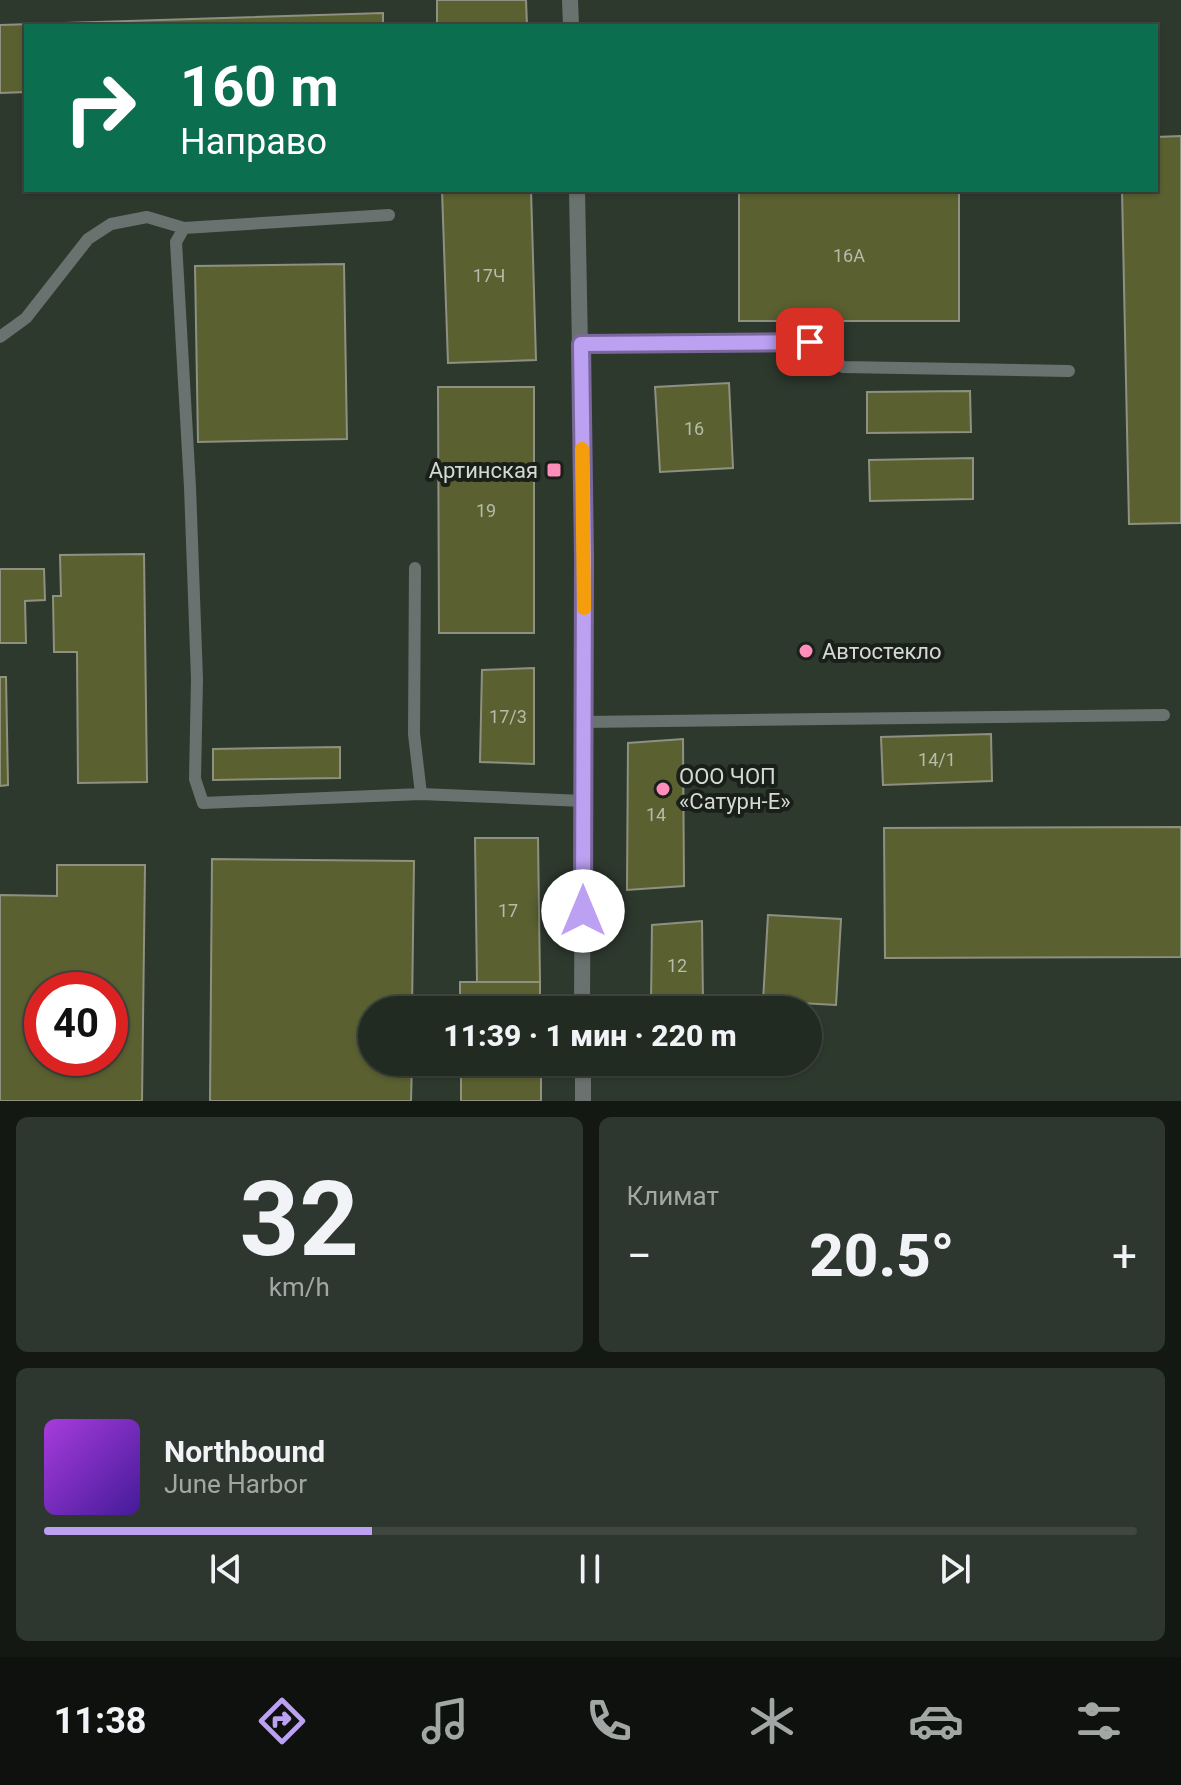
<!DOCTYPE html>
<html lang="ru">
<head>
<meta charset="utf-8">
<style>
	body { margin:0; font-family:Roboto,sans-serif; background:#2e372f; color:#f1f3f6; height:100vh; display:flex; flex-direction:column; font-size:30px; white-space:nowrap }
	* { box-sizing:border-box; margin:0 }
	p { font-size:26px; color:#a2a7a5 }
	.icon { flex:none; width:44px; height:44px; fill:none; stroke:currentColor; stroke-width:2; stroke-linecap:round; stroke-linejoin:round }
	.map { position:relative; height:1101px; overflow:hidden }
	.panel { display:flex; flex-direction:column; gap:16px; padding:16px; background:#131813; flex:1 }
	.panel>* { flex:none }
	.banner { position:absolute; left:24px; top:24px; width:1134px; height:168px; border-radius:0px; box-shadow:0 2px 6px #0004,0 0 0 2px #3f4740; background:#0b6e4f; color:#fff; overflow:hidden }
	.speed { position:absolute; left:24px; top:972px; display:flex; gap:16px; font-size:40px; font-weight:700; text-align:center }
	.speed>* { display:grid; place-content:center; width:104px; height:104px; border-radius:50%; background:#222b22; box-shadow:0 2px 6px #0004,0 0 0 2px #3f4740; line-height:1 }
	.speed .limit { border:12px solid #d22; background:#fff; color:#111 }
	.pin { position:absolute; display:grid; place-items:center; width:68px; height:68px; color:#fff; margin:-34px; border-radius:16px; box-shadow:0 4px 12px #0006 }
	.me { position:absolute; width:88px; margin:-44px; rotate:0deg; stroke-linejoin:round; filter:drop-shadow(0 0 6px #0008) }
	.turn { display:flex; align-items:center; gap:28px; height:168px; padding:0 24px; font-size:36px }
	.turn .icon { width:104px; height:104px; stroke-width:2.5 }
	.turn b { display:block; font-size:56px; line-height:68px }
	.big { font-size:60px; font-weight:800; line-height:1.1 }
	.panel .widget { flex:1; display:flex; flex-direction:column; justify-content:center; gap:12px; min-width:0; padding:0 28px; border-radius:12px; background:#2e372f }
	.panel .dial { align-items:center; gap:0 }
	.dial b { font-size:104px; line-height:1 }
	.song { display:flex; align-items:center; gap:24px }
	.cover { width:96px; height:96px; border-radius:12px; background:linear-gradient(135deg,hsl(280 70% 55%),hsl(260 70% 35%)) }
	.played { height:8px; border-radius:4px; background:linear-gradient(90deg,#bca0f2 30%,#3f4740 30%) }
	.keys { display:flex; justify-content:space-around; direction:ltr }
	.heat { display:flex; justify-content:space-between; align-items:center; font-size:44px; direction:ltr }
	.panel .tiles { flex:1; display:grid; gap:16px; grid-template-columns:1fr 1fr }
	.widget:last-child { grid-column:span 2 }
	.trip { position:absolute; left:358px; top:996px; width:464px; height:80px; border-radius:40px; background:#222b22; box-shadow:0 2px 6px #0004,0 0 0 2px #3f4740; font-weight:800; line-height:80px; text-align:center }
	.tabs { display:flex; height:128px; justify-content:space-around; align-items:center; background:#0e110e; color:#a2a7a5 }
	.tabs .icon { width:56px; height:56px }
	.tabs .selected { color:#bca0f2 }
	.tabs b { font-size:36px; color:#f1f3f6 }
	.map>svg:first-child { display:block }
	.building { fill:#5a6030; stroke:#8e9180; stroke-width:2; fill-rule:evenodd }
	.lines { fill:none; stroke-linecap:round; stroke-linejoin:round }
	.service { stroke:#6a7270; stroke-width:12 }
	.tertiary { stroke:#6a7270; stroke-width:16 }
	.route-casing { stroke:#7a689d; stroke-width:20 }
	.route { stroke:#bca0f2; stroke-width:14 }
	.slow { stroke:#f59e0b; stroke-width:14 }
	.poi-dot { fill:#ff8eba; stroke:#1a1f1a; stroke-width:3 }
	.labels { text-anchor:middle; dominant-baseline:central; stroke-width:8; stroke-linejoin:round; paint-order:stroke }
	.number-label { font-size:18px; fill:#b5bcaa }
	.poi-label { font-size:22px; fill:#d3dad3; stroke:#1a1f1a; text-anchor:start }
</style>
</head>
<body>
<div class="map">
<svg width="1181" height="1101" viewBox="0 0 1181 1101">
	<rect width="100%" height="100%" fill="#2e392e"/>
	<!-- building -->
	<path class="building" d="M437,0H526L527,26H437Z
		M383,13V26H26V92L0,93V25Z
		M1181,136V523L1129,524L1122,190H1156V137Z
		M442,190H531L536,360L448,363Z
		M739,190H959V321H739Z
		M344,264L347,439L198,442L195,266Z
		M729,383L733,468L660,472L655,387Z
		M438,387H534V633H439Z
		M970,391L971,432L867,433V392Z
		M973,458V499L870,501L869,460Z
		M144,554L147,782L78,783L77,652H54L53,596H61L60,555Z
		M0,569H44L45,600L25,601L26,643H0Z
		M534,668V764L480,762L482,670Z
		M0,677H6L8,785L0,786Z
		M991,734L992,781L883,785L881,737Z
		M683,739L684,886L627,890L628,743Z
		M340,747V778L213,780V749Z
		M1181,827V957L885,958L884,828Z
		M475,838H538L540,982H477Z
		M212,859L414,861L412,1010H372V1062H412L411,1101H210Z
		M57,865H145L142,1101H0V895L57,896ZM42,990H110V1058H42Z
		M768,915L841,919L836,1005L763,1001Z
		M702,921L703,1004H651L652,925Z
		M460,982H540V1010H460Z
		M461,1062H541V1101H461Z"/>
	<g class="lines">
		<!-- service -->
		<path class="service" d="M389,215L184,228L176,242L190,487L197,679L195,779L203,803L421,794L583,801
			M0,337L26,318L88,239L111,224L147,217L184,228
			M581,344L810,342L843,367L1069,371
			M415,568L414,734L421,794
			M583,722L1164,715"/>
		<!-- tertiary -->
		<path class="tertiary" d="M570,0L571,26
			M577,190L584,558L582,1010
			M583,1062V1101"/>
	</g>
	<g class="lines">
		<defs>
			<path id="route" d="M583,911L584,558L581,344L810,342"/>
		</defs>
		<!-- route casing -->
		<use href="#route" class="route-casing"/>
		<!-- route -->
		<use href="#route" class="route"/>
		<!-- slow -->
		<path class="slow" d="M582,449L584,608"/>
	</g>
	<!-- markers -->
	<g class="poi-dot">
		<rect x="546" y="462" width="16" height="16" rx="4"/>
		<circle cx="806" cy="651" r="8"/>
		<circle cx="663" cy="789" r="8"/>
	</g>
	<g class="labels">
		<!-- number labels -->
		<g class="number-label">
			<text x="849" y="255">16А</text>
			<text x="489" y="275">17Ч</text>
			<text x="694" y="428">16</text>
			<text x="486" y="510">19</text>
			<text x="508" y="716">17/3</text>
			<text x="937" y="759">14/1</text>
			<text x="656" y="814">14</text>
			<text x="508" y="910">17</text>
			<text x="677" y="965">12</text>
		</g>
		<!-- poi labels -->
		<g class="poi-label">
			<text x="538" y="470" text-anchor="end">Артинская</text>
			<text x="822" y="651">Автостекло</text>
			<text x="679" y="776">ООО ЧОП<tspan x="679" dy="25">«Сатурн-Е»</tspan></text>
		</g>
	</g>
</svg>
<div class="speed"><div class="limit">40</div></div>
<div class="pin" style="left:810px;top:342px;background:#d93025"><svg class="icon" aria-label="arrive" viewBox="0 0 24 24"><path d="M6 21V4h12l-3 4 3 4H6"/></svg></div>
<svg class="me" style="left:583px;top:911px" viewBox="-20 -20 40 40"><circle r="19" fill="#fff"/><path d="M0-13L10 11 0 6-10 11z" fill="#bca0f2"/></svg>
<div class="trip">11:39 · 1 мин · 220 m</div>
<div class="banner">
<div class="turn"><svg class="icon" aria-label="right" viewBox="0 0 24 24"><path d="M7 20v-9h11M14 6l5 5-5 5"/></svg><div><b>160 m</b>Направо</div></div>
</div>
</div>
<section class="panel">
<div class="tiles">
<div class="widget dial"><b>32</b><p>km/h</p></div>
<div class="widget"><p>Климат</p>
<div class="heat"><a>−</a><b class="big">20.5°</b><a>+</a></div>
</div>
<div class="widget">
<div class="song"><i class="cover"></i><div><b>Northbound</b><p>June Harbor</p></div></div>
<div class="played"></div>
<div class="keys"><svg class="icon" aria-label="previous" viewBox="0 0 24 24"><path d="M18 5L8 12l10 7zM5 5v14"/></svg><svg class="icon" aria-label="pause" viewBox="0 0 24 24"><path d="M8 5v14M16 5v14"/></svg><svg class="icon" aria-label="next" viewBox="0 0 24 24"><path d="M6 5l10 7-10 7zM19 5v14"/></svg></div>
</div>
</div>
</section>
<nav class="tabs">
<b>11:38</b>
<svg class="icon selected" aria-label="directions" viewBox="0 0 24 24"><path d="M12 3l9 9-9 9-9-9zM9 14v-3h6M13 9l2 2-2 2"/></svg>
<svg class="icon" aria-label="music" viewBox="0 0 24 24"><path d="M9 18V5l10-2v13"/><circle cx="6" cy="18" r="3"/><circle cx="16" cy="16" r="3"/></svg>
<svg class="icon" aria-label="phone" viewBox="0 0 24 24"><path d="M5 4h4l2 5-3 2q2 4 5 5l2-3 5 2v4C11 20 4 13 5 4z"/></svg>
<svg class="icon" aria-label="climate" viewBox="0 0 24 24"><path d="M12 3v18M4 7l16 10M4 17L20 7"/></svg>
<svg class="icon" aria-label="car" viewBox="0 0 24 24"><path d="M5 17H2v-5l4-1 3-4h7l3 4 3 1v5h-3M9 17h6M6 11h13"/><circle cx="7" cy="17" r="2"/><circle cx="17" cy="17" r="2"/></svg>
<svg class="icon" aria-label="filters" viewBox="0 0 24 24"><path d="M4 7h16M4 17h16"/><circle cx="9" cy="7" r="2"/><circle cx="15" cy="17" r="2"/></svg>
</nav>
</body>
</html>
